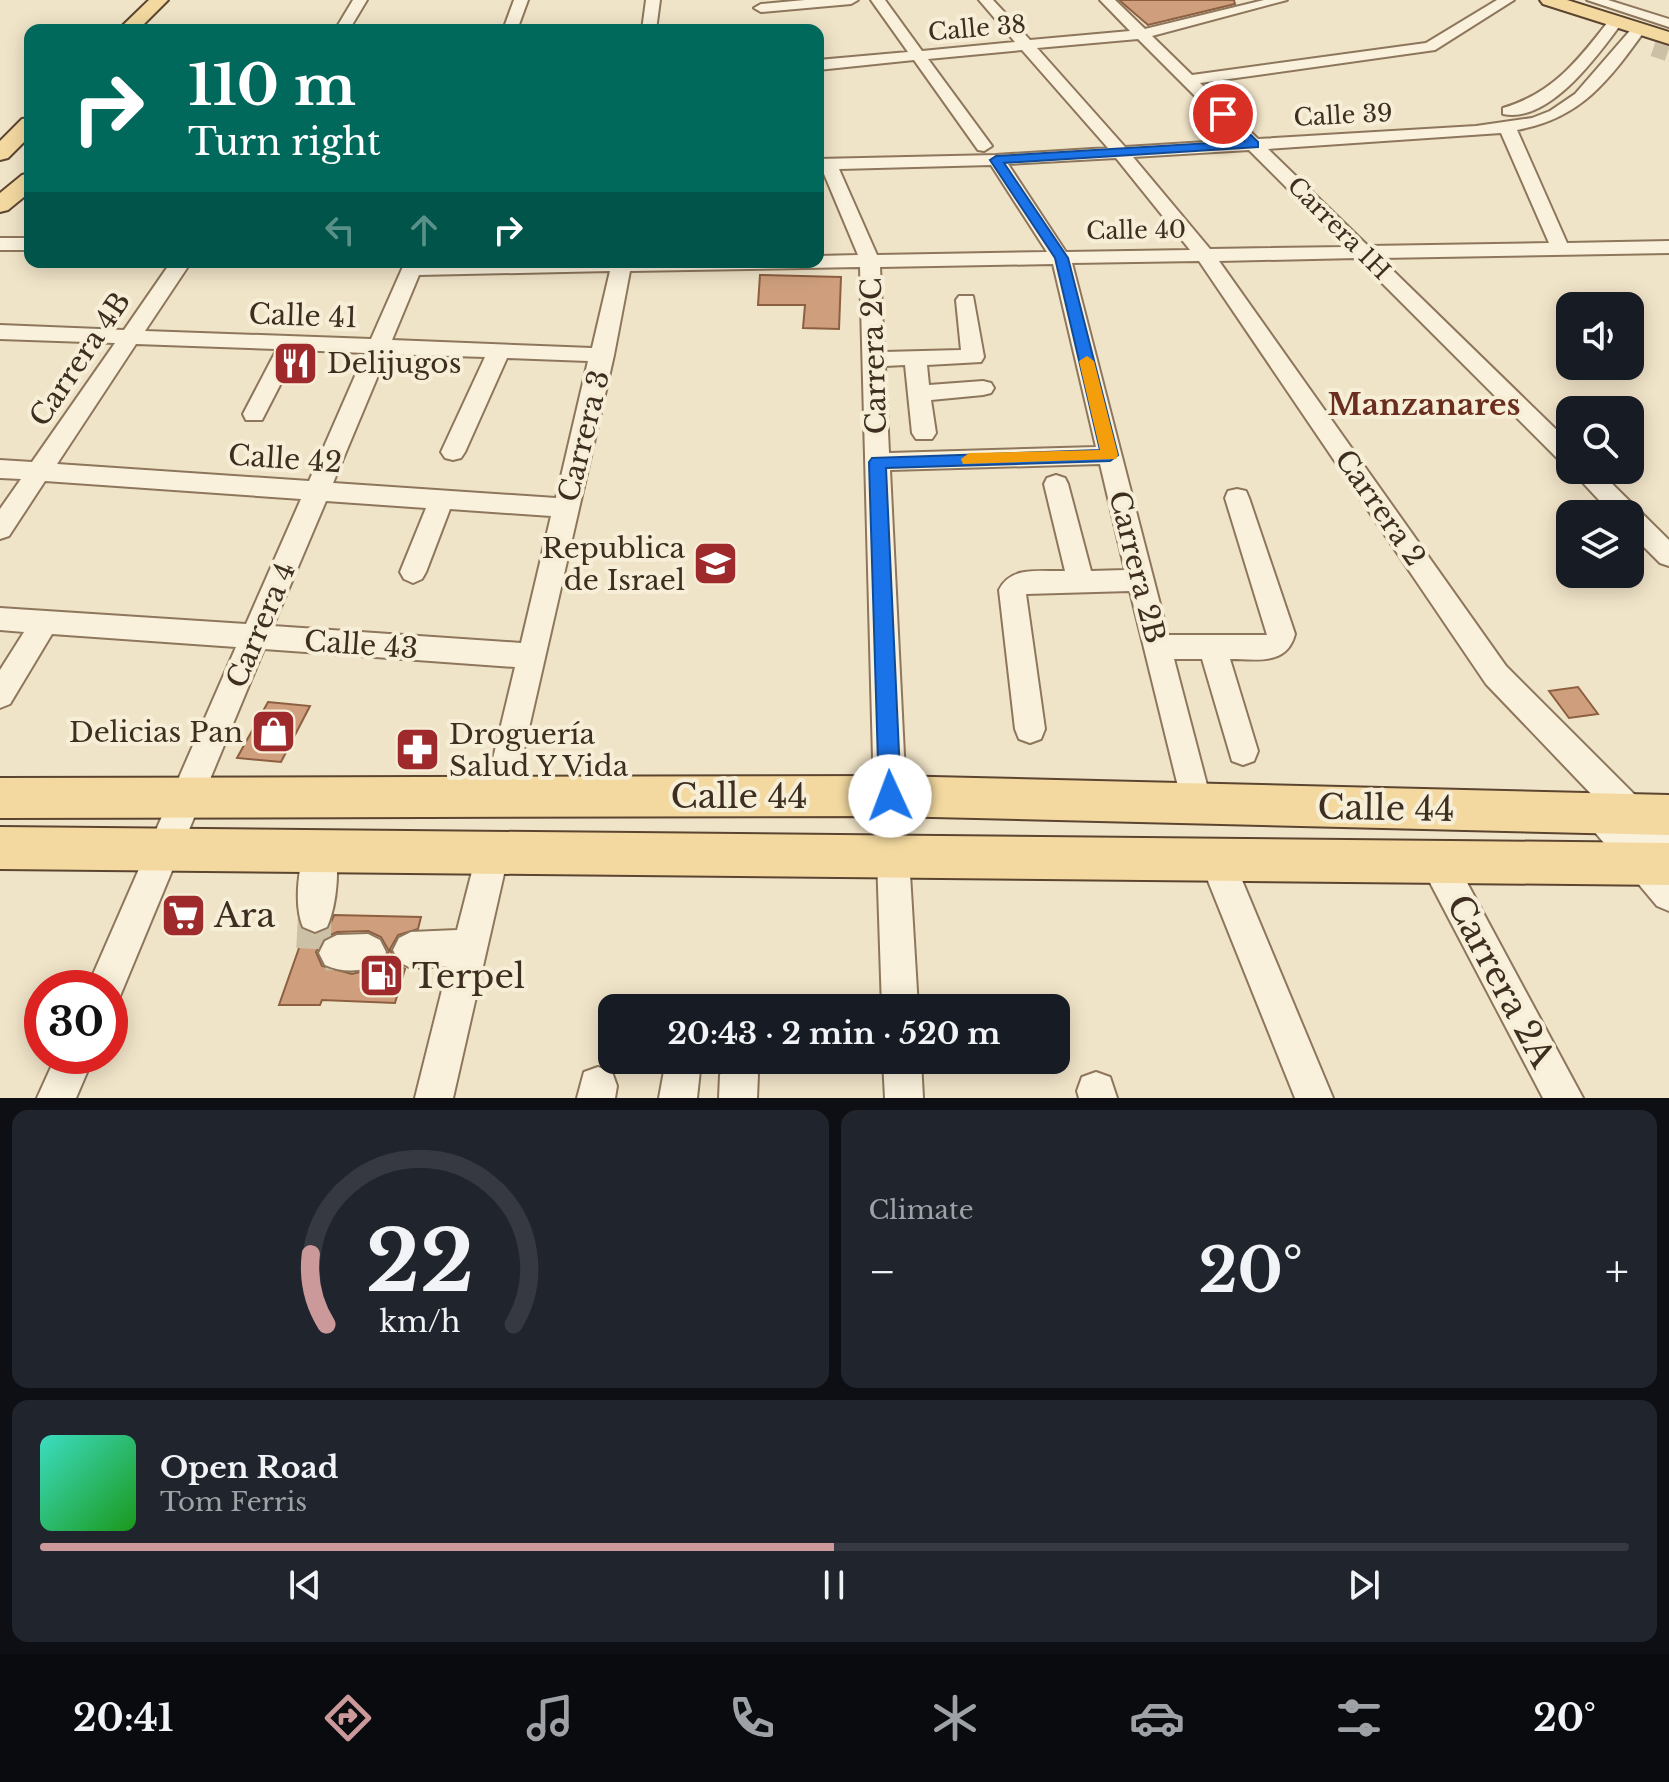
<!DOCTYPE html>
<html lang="en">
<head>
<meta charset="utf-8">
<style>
	body { margin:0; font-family:"Libre Baskerville",serif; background:#20242c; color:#f1f3f6; height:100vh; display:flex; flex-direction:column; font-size:30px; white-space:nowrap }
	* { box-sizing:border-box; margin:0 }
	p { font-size:26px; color:#9ea1a6 }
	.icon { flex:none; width:44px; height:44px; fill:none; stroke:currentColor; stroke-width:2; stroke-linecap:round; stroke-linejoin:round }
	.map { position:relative; height:1098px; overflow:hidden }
	.side { display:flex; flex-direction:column; gap:12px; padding:12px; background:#0d0f14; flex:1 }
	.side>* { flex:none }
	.guide { position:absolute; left:24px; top:24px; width:800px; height:244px; border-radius:16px; box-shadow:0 4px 20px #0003; background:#00695c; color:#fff; overflow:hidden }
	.controls { position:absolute; left:1556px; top:292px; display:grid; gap:16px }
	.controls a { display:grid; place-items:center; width:88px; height:88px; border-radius:16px; background:#171b24; box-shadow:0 4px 20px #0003; font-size:40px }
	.speed { position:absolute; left:24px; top:970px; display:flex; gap:16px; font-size:40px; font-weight:700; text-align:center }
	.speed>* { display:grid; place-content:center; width:104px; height:104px; border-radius:50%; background:#171b24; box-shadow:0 4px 20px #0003; line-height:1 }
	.speed .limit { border:12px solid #d22; background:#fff; color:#111 }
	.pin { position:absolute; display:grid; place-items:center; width:68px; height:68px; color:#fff; margin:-34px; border:4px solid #fff; border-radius:50%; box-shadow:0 2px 8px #0007 }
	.me { position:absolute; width:88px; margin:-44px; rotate:358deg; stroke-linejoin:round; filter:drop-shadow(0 0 6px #0008) }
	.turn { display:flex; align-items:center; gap:28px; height:168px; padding:0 32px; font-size:36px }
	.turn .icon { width:104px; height:104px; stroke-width:2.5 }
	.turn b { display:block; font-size:56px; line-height:68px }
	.lanes { display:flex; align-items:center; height:76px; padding:0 32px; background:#0003; justify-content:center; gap:40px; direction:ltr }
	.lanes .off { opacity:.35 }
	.big { font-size:60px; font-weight:700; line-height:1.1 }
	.side .widget { flex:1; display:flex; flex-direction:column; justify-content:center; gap:12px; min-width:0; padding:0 28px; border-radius:16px; background:#20242c }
	.side .dial { align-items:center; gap:0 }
	.dial svg { height:208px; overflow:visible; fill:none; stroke:#363941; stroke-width:7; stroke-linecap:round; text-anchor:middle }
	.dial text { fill:#f1f3f6; stroke:none }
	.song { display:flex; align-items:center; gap:24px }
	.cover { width:96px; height:96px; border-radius:12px; background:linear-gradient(135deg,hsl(170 70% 55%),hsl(120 70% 35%)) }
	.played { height:8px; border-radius:4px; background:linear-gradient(90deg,#cc999b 50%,#363941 50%) }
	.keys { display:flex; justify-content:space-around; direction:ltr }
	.heat { display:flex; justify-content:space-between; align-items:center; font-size:44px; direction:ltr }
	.side .tiles { flex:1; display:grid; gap:12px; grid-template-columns:1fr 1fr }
	.widget:last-child { grid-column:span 2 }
	.trip { position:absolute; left:598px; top:994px; width:472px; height:80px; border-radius:16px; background:#171b24; box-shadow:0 4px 20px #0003; font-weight:700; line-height:80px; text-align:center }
	.tab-bar { display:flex; height:128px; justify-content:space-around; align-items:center; background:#090b0e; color:#9ea1a6 }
	.tab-bar .icon { width:56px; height:56px }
	.tab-bar .on { color:#cc999b }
	.tab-bar b { font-size:36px; color:#f1f3f6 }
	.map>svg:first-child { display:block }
	.building { fill:#cf9f7d; stroke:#8d5f41; stroke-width:2; fill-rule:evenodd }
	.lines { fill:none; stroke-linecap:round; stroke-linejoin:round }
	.minor-tunnel-far1 { stroke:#ccc0a6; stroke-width:15; stroke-dasharray:15 8; stroke-linecap:butt }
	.minor-tunnel { stroke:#ccc0a6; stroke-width:34; stroke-dasharray:34 17; stroke-linecap:butt }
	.minor-casing { stroke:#8d765c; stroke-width:4 }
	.major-casing { stroke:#5b4430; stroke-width:4 }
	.minor { fill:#faf1dc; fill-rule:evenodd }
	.major { fill:#f3d9a0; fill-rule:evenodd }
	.route { fill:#1a73e8; stroke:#114b97; stroke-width:2 }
	.slow { fill:#f59e0b }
	.labels { text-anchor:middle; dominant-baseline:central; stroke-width:8; stroke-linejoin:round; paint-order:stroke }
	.far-street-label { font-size:24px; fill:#3d2e20; stroke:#f7eed8 }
	.street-label { font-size:28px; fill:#3d2e20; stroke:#f7eed8 }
	.poi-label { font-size:28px; fill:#3d2e20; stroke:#f7eed8; text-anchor:start }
	.neighbourhood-label { font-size:30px; font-weight:bold; fill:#6b2e1e; stroke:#f7eed8 }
	.near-street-label { font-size:34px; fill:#3d2e20; stroke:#f7eed8 }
	.near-poi-label { font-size:34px; fill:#3d2e20; stroke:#f7eed8; text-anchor:start }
</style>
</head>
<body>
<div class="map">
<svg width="1669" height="1098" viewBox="0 0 1669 1098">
	<rect width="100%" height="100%" fill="#f0e4c8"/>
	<!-- building -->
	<path class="building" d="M1119,0H1234L1235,4L1148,25Z
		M760,275L841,277L839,329L803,328L805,305H758Z
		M1578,687L1598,714L1569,718L1549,691Z
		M268,702L310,706L281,762L237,758Z
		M412,736L435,738L425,761L400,762Z
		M334,915L421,917L418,929L398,935L390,949L396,963L405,969L395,1003L322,1000L320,1005H279L305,931L316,935L328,930ZM368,931L381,937L389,951L381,967L352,974L322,966L316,952L324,938L337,932Z"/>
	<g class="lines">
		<!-- minor-tunnel-far1 -->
		<path class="minor-tunnel-far1" d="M1653,49L1668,54"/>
		<!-- minor-tunnel -->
		<path class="minor-tunnel" d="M315,915L313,954L337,953"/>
		<defs>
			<path id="minor" d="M353,0H367L349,30H335Z
				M514,0H528L517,30H503Z
				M646,0H660L656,30H642Z
				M805,0H858L851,4L761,12L754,8L761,4Z
				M871,0H885L922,51L1015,42L979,0H993L1030,40L1130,31L1100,0H1115L1145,29L1264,0H1287L1152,36L1192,75L1426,43L1497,0H1514L1435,50L1200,83L1258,139L1476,126L1532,118L1550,111L1575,94L1634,26H1644L1646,29C1609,80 1582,118 1517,130L1567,243L1669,241V253L1380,258L1570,443V466L1562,463L1357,258L1219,261L1506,666L1669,829V911L1657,906L1588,824L1583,813L1588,802L1596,799L1486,684L1199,261L1072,263L1168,635H1267L1225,498L1228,491L1237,489L1246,491L1249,498L1295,634C1287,666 1256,659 1230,659L1258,751L1254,761L1243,765L1232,761L1202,659H1174L1212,804L1207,815L1196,819L1185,815L1130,591L1026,594L1045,729L1041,739L1030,743L1019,739L1015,729L999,590C1011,565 1041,572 1065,571L1044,484L1047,478L1056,475L1065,478L1068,484L1091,571L1125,570L1100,464L890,470L906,796L901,807L890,811L879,807L874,796L860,267L630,271L614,355L511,807L500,811L489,807L484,796L515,667L264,649L118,1001L110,1004V988H87L236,647L52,634L10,704L0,708V670L24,632L0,630V608L246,624L301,499L45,481L9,536L0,539V509L21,479L0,478V460L32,462L115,343L0,339V325L124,330L171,262H191L145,331L371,339L405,262H818V256L858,255L822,169H818V159L996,155L1108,148L1022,50L928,59L992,146L984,151L978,150L914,60L818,70V60L908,52ZM1138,39L1239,140L1125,147L1037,48ZM1501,133L1549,243L1368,246L1268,149ZM1249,150L1346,247L1210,249L1133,157ZM1116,158L1190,250L1066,252L1008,164ZM991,165L1047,252L877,255L839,169ZM1053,264L1096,447L889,453L885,366L905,365L912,433L916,439H932L936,433L931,400L983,395L991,393L994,388L991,383L983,381L929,385L927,365L981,362L984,357L973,296H959L956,300L961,350L884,352L880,267ZM610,271L592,348L392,340L419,275ZM136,344L277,349L243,414L246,420H262L298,350L365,353L309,481L57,464ZM387,354L485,357L441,452L445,458L453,460L461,458L465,452L507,358L588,361L556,498L333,483ZM326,501L426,508L400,572L404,579L413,583L422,579L426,572L450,509L551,516L521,643L273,626Z
				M1587,0H1608L1669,19V27Z
				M1616,17L1621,18V24C1598,55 1549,124 1503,114V108C1554,93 1580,58 1611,18Z
				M0,238H30V250H0Z
				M1571,470H1598L1669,540V566L1660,563L1630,533V514H1612Z
				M320,835L332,840C341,862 337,905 327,927L315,932L303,927C293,904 299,862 308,840Z
				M493,836L505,841L509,852L453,1098H415L448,966L411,968L399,962L393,950L399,938L411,932L457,930L477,852L481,841Z
				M893,841L905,845L909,857L918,1008H882L877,857L881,845Z
				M1217,845L1229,849L1333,1098H1295L1200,861L1205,849Z
				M1438,847L1450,851L1583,1098H1543L1426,875L1421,863L1426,851Z
				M368,934L380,940L386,952L380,964C362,972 343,973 325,965L319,953L325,941L337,935Z
				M56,1056H94L76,1098H37Z
				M666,1060H696L700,1070L697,1098H659Z
				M729,1060L752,1062L758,1075L757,1098H719L720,1075Z
				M883,1060H921L923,1098H885Z
				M598,1067L612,1072L617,1086L615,1098H577L584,1072Z
				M1096,1072L1110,1077L1117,1098H1079L1077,1091L1082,1077Z"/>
			<path id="major" d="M149,0H168L138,30H118Z
				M1540,0H1567L1669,32V44L1543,4Z
				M30,118V136L8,158L0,160V141L22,119Z
				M30,173V192L8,210L0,212V193L22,175Z
				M890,776L1669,795V835L890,816L0,818V778Z
				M0,827L1669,843V885L0,869Z"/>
		</defs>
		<!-- minor casing -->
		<use href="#minor" class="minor-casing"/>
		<!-- major casing -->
		<use href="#major" class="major-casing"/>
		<!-- minor -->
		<use href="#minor" class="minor"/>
		<!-- major -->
		<use href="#major" class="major"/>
	</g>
	<!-- route -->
	<path class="route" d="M1219,112H1227L1258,142V147L1004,163L1068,258L1118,455L1110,461L886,468L901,796L898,804L890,807L882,804L879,796L869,462L872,458L1100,450L1055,258L990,160L996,156L1244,141L1219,116Z"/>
	<!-- slow -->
	<path class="slow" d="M1087,356L1094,361L1118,455L1116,459L963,464L961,459L969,453L1100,450L1079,361Z"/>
	<!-- icons -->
	<defs>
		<symbol id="restaurant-square" viewBox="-11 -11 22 22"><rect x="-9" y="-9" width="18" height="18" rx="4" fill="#9e2a2b" stroke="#f7eed8"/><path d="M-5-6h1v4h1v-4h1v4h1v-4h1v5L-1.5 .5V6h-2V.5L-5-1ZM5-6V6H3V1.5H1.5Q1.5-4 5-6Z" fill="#fff"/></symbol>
		<symbol id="school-square" viewBox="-11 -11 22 22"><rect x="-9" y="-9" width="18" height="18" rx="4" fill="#9e2a2b" stroke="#f7eed8"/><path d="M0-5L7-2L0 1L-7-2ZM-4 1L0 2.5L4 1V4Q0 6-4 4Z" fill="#fff"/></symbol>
		<symbol id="shop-square" viewBox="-11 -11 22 22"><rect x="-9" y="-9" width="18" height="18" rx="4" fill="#9e2a2b" stroke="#f7eed8"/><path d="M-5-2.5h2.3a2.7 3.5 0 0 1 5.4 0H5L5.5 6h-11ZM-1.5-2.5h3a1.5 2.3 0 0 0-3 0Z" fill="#fff"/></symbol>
		<symbol id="pharmacy-square" viewBox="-11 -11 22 22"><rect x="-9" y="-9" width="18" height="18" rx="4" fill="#9e2a2b" stroke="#f7eed8"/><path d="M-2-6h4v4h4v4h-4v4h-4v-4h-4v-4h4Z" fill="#fff"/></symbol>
		<symbol id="supermarket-square" viewBox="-11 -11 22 22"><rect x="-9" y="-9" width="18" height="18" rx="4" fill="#9e2a2b" stroke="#f7eed8"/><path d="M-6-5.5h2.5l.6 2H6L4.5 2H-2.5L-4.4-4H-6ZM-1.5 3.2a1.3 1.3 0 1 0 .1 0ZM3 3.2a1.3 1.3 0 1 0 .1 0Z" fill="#fff"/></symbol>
		<symbol id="fuel-square" viewBox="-11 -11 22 22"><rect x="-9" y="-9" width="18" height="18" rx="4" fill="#9e2a2b" stroke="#f7eed8"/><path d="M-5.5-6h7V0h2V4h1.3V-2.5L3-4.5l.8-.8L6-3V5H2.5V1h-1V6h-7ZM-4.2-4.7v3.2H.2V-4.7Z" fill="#fff"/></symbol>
	</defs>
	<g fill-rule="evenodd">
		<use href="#restaurant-square" x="270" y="338" width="51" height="51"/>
		<use href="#school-square" x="690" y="538" width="51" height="51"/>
		<use href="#shop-square" x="248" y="706" width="51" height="51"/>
		<use href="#pharmacy-square" x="392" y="724" width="51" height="51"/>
		<use href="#supermarket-square" x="158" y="890" width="51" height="51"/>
		<use href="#fuel-square" x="356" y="950" width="51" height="51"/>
	</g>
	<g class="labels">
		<!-- far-street labels -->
		<g class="far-street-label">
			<text transform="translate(977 28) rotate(-5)">Calle 38</text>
			<text transform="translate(1343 115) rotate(-3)">Calle 39</text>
			<text transform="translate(1339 228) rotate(45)">Carrera 1H</text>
			<text transform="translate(1136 230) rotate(-1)">Calle 40</text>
		</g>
		<!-- street labels -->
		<g class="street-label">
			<text transform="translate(303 316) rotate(2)">Calle 41</text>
			<text transform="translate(874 356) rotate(-92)">Carrera 2C</text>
			<text transform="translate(80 359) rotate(-56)">Carrera 4B</text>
			<text transform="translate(584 436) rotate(-76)">Carrera 3</text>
			<text transform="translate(285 459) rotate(4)">Calle 42</text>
			<text transform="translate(1380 508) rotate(55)">Carrera 2</text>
			<text transform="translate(1137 567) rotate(76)">Carrera 2B</text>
			<text transform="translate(261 625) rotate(-67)">Carrera 4</text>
			<text transform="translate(361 645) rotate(4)">Calle 43</text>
		</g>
		<!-- poi labels -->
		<g class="poi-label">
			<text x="327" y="363">Delijugos</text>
			<text x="685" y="548" text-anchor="end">Republica<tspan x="685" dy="32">de Israel</tspan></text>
			<text x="243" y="732" text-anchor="end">Delicias Pan</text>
			<text x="449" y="734">Droguería<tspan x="449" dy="32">Salud Y Vida</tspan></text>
		</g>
		<!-- neighbourhood labels -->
		<g class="neighbourhood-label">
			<text x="1424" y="404">Manzanares</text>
		</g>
		<!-- near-street labels -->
		<g class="near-street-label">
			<text x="739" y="796">Calle 44</text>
			<text transform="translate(1386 808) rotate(1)">Calle 44</text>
			<text transform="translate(1501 981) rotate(62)">Carrera 2A</text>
		</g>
		<!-- near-poi labels -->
		<g class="near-poi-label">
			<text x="214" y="915">Ara</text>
			<text x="412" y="976">Terpel</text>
		</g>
	</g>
</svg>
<div class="controls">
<a><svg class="icon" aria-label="sound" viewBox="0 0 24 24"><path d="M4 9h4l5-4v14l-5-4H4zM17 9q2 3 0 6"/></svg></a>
<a><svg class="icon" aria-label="search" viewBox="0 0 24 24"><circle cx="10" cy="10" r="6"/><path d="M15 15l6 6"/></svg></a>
<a><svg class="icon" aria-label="layers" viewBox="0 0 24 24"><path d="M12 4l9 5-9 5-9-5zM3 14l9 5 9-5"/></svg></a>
</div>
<div class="speed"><div class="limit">30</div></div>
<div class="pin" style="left:1223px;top:114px;background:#d93025"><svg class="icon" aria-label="arrive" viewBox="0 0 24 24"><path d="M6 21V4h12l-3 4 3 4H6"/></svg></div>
<svg class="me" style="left:890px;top:796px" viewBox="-20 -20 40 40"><circle r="19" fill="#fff"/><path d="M0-13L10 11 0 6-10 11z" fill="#1a73e8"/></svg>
<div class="trip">20:43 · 2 min · 520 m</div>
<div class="guide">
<div class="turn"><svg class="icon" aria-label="right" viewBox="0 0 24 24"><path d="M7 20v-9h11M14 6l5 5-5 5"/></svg><div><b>110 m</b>Turn right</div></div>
<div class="lanes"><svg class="icon off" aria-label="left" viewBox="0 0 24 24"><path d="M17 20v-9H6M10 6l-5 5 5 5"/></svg><svg class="icon off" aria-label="ahead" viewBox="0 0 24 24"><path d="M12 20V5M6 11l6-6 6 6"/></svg><svg class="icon" aria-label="right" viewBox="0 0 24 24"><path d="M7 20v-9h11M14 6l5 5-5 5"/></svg></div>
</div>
</div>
<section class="side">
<div class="tiles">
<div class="widget dial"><svg viewBox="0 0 100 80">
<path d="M14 69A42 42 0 1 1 86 69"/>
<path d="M14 69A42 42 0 0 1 8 42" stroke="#cc999b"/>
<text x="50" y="56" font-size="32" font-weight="700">22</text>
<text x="50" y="72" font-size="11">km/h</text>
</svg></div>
<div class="widget"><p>Climate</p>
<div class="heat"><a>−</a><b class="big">20°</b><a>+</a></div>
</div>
<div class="widget">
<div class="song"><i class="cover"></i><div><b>Open Road</b><p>Tom Ferris</p></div></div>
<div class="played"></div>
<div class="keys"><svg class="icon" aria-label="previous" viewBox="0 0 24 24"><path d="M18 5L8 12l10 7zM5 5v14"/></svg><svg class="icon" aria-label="pause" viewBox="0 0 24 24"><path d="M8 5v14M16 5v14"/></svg><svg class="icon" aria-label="next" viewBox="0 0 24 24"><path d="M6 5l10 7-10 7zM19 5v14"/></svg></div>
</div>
</div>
</section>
<nav class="tab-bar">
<b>20:41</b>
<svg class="icon on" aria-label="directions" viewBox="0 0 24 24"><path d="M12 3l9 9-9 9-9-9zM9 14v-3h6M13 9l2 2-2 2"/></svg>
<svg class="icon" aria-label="music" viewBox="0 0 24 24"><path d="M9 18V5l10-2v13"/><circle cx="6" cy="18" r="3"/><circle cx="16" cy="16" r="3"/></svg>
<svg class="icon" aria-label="phone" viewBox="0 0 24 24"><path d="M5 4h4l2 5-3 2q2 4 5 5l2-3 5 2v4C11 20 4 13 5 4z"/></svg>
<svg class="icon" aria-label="climate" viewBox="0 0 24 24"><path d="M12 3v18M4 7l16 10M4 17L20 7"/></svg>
<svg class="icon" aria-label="car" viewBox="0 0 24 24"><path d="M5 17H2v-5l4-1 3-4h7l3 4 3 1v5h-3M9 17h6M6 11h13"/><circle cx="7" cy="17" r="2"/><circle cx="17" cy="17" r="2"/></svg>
<svg class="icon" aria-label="filters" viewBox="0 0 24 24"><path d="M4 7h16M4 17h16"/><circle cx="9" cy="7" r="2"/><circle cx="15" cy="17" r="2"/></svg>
<b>20°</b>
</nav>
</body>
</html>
